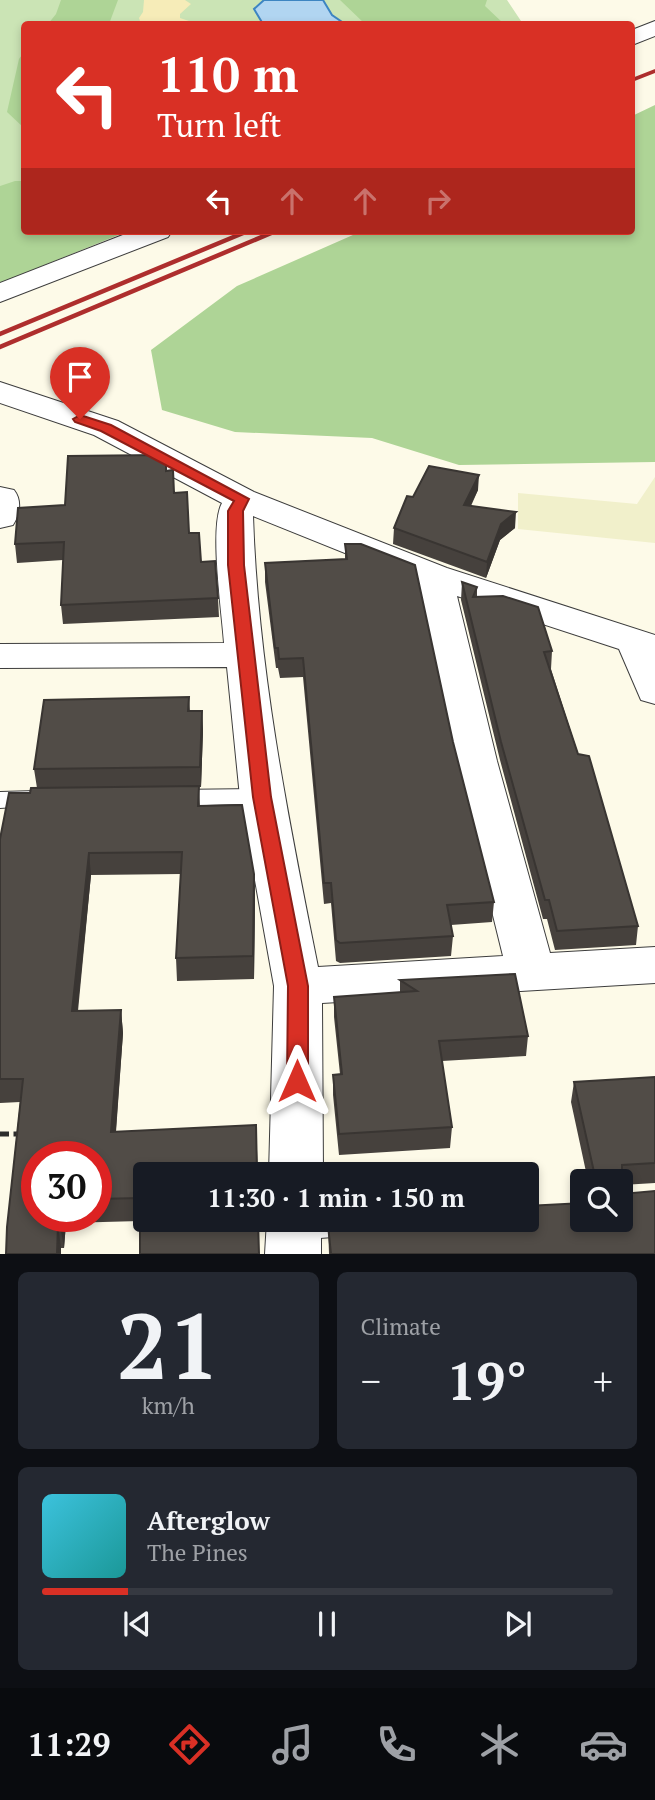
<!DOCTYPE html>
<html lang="en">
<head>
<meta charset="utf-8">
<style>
	body { margin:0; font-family:"PT Serif",serif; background:#242831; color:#f1f3f6; height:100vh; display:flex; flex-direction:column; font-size:26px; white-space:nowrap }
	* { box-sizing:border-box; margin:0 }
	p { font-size:23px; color:#9ea1a6 }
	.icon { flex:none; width:38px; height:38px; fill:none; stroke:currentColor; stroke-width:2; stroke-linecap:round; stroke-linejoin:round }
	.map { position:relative; height:1254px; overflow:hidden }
	.panel { display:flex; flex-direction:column; gap:18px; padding:18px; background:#0d0f14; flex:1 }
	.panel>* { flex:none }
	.guide { position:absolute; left:21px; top:21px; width:614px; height:214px; border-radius:7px; box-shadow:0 4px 10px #0003; background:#d93025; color:#fff; overflow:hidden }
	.fabs { position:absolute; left:570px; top:1169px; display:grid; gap:14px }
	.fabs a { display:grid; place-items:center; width:63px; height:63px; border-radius:7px; background:#171b24; box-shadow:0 4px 10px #0003; font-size:35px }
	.speed { position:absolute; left:21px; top:1141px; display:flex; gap:14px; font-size:35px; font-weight:700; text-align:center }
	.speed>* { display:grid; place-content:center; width:91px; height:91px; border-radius:50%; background:#171b24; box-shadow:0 4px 10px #0003; line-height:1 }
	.speed .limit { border:10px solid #d22; background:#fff; color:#111 }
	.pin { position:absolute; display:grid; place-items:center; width:60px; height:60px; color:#fff; margin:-72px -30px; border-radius:50% 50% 50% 0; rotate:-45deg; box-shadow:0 0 7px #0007 }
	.pin .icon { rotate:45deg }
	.me { position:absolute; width:77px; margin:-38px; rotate:0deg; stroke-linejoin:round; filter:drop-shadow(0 0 5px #0008) }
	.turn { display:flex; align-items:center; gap:24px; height:147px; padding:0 21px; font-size:32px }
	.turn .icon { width:91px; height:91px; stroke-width:2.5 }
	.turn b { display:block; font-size:49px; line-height:60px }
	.lanes { display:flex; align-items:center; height:66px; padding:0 21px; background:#0003; justify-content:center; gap:35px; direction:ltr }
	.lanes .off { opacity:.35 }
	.big { font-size:52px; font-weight:700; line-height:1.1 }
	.panel .widget { flex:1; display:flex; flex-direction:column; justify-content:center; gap:10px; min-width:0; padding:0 24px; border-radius:10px; background:#242831 }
	.panel .dial { align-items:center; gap:0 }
	.dial b { font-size:91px; line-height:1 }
	.song { display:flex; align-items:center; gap:21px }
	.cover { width:84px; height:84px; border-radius:10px; background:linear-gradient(135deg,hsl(190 70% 55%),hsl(180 70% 35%)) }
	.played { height:7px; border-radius:4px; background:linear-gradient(90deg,#d93025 15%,#363941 15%) }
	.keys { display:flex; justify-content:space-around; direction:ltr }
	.heat { display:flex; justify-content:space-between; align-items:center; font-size:38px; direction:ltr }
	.panel .tiles { flex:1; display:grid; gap:18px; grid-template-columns:1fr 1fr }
	.widget:last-child { grid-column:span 2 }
	.trip { position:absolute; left:133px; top:1162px; width:406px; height:70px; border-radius:7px; background:#171b24; box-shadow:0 4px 10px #0003; font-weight:700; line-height:70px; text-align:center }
	.tabs { display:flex; height:112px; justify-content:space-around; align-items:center; background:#090b0e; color:#9ea1a6 }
	.tabs .icon { width:49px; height:49px }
	.tabs .current { color:#d93025 }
	.tabs b { font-size:32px; color:#f1f3f6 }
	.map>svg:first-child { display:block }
	.farmland { fill:#f1f0cb }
	.green { fill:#cbe4b5 }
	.forest { fill:#aed496 }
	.sand { fill:#f6ecb8 }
	.water { fill:#b1d5f1; stroke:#3d85c2; stroke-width:2 }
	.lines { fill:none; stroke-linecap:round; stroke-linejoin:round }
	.service-casing { stroke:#3d3d3d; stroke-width:2 }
	.minor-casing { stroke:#3d3d3d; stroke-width:2 }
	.path { stroke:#2c2c2c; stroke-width:5; stroke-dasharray:9 4.5; stroke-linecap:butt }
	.service { fill:#fff; fill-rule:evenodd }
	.minor { fill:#fff; fill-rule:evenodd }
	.rail-far1 { stroke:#ae2e2d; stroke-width:3.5 }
	.rail { stroke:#ae2e2d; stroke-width:4.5 }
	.wall { fill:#46413d; fill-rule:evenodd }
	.shaded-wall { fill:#393532 }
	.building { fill:#514c47; stroke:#393532; stroke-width:2 }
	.route { fill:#d93025; stroke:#8d1f18; stroke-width:2 }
</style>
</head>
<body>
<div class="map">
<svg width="655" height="1254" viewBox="0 0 655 1254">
	<rect width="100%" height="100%" fill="#fdfae8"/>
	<!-- farmland -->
	<path class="farmland" d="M655,477V543L518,529V493L637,504Z"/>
	<!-- green -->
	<path class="green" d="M0,0H507L523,24H24V231H128L0,283Z"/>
	<!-- forest -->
	<path class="forest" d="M61,0H118L109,24H48L56,14Z
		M340,0H487L485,6L504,24H365Z
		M24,52V128L7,112L19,59Z
		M655,105V462L459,465L372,438L235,432L162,410L151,350L237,286L362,231H632V116Z
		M15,181H24V231H128L0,283V186Z"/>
	<!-- sand -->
	<path class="sand" d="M144,0H185L191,4L180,14V18L198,24H141L139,18L143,12Z"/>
	<!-- water -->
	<path class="water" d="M264,0H323L332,15L345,24H263L254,9Z"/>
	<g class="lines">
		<defs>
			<path id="service" d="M262,789L270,791L274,797L270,803L174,806L166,804L162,798L166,792L174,790Z
				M36,791L44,793L48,799L44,805L0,808V792Z
				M283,1220H400L396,1229L385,1233L294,1240L283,1236L279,1227Z"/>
			<path id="minor" d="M655,21V36L632,45V30Z
				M133,231H172L168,237L0,302V283Z
				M0,382L118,421L254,492L447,568L655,635V704L641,700L619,649L457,596L497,761L550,953L655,947V983L322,1003L323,1174H269L274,986L240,797L227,667L0,668V644L224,643C222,613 209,526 222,503L94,435L0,403ZM253,516L417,582L455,761L503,956L318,967C288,818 258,668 253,516Z
				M0,487L14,490C22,500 20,514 13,525L0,528Z
				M267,1220H321V1254H265Z"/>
		</defs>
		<!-- service casing -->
		<use href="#service" class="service-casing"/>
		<!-- minor casing -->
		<use href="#minor" class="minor-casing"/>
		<!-- path -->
		<path class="path" d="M0,1134H23"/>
		<!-- service -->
		<use href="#service" class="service"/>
		<!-- minor -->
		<use href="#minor" class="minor"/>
		<!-- rail-far1 -->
		<path class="rail-far1" d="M632,80L655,71"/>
		<!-- rail -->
		<path class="rail" d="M0,334L248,231
			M0,347L276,231"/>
	</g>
	<!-- wall -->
	<path class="wall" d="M163,463L201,562L218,598L219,617L63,624L61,605L63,560L17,563L15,544L65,505Z
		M478,490L471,506L515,528L500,540L486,578L393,544L394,528L413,497Z
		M345,544L453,742L494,902L492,922L451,925L453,936L451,956L340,963L336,961L331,903L324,904L303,677L280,678L278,668H276L265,582V563L345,559Z
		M462,582L477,587V597L552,651L551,669L578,754L638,926L636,945L555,950L547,919H543L500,760L461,600Z
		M189,697L190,711H202L203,731L201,787H199L200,806L242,805L254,874L255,896L254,979L177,981L176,958L181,874L91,875L78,1011L121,1010L123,1033L116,1132L256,1125L258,1174H145V1220H259V1254H140V1221L66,1223L64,1248H61V1254H6L7,1227L20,1102L0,1103V839L9,793H30L31,788H37L34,769L44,700ZM37,1157H96V1216H37Z
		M400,980L528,1036L526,1056L442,1061L452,1127L450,1148L339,1155L333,1095V1075L340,1074L334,1017V997L400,992Z
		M655,1077V1183L622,1185V1194L655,1254H329L328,1225L583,1220L621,1181H588L571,1102L574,1082Z"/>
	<!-- shaded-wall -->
	<path class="shaded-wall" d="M479,475L478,490L463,520L464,505Z
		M516,512L515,528L500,540L486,578L487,562L501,524Z
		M202,711L203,731L201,787L200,767Z
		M89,853L91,875L75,1034L72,1011Z
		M254,874L255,896L254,979L253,956Z
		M121,1010L123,1033L114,1155L111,1132Z
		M61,1216H65L66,1223L64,1248L60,1225Z
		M58,1225L61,1248V1254H57Z"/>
	<!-- building -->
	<path class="building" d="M159,455L162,457L163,463H166V471L173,470L174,493L187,492L189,533H199L201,562L215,561L218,598L61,605L64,542L15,544L18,508L65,505L68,456Z
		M429,466L479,475L464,505L516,512L501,524L487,562L394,528L407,496L413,497Z
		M345,544H361L415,565L453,742L494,902L447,905L453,936L340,943L336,940L331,883H324L303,658L279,659L278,648H275L265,563L347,559Z
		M462,582L477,587L473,597L503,596L538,607L552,651L544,652L578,754L589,756L638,926L557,931L549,900H545L501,742Z
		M189,697L188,711H202L200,767L34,769L44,700Z
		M199,786L198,806L242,805L254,874L253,956L176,958L182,852L89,853L72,1011L121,1010L111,1132L256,1125L257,1174H145V1220H258L259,1254H140V1198L96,1199V1157H37V1216H61L60,1225H58L57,1254H6L7,1227L23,1079H0V839L9,793H30L31,788Z
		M515,974L528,1036L439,1041L452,1127L339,1134L333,1075L342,1074L334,997L417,991L400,980Z
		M655,1077V1163L622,1165V1194L655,1191V1254H331L328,1225L418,1220H527V1206L583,1203V1220H621V1181H596L574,1082Z"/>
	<!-- route -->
	<path class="route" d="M80,415L111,425L249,499L243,511L244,565L271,797L308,986V1081L305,1087L297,1090L290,1087L287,1081L288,986L253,797L228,565V511L234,501L101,431L75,422L73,419Z"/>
</svg>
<div class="fabs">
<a><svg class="icon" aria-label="search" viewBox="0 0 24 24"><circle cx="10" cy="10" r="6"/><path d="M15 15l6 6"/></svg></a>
</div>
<div class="speed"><div class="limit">30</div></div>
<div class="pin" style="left:80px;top:419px;background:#d93025"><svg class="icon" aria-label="arrive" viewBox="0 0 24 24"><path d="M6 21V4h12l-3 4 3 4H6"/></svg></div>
<svg class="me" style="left:297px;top:1081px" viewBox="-20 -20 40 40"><path d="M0-17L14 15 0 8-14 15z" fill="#d93025" stroke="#fff" stroke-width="4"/></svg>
<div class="trip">11:30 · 1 min · 150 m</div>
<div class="guide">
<div class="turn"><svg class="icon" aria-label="left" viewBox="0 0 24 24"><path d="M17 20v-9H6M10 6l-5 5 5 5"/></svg><div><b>110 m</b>Turn left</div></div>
<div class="lanes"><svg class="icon" aria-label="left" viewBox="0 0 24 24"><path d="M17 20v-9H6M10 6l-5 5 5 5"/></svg><svg class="icon off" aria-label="ahead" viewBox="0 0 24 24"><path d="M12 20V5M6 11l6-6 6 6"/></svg><svg class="icon off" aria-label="ahead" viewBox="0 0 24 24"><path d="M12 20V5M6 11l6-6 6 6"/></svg><svg class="icon off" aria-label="right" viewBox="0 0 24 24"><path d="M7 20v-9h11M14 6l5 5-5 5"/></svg></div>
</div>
</div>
<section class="panel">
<div class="tiles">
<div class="widget dial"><b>21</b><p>km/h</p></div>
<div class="widget"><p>Climate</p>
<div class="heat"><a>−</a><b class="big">19°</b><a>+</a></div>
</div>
<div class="widget">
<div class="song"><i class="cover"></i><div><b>Afterglow</b><p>The Pines</p></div></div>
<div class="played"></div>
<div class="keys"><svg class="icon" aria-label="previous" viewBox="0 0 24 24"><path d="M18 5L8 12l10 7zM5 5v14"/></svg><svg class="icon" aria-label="pause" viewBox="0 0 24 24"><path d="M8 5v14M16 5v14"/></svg><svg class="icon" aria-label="next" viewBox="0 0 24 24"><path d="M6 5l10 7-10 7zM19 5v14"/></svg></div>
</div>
</div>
</section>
<nav class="tabs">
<b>11:29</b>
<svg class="icon current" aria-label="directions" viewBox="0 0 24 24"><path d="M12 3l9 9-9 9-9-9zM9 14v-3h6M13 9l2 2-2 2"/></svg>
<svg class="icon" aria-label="music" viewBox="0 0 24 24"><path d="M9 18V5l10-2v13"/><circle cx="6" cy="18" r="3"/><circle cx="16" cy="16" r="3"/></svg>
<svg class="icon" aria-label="phone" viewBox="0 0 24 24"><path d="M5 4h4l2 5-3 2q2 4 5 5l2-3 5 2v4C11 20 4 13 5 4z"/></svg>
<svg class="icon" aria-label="climate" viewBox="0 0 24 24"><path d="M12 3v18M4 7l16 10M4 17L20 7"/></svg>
<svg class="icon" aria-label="car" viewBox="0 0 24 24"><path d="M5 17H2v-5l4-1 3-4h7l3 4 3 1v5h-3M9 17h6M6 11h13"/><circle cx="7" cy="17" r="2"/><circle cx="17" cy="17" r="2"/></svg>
</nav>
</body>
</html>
